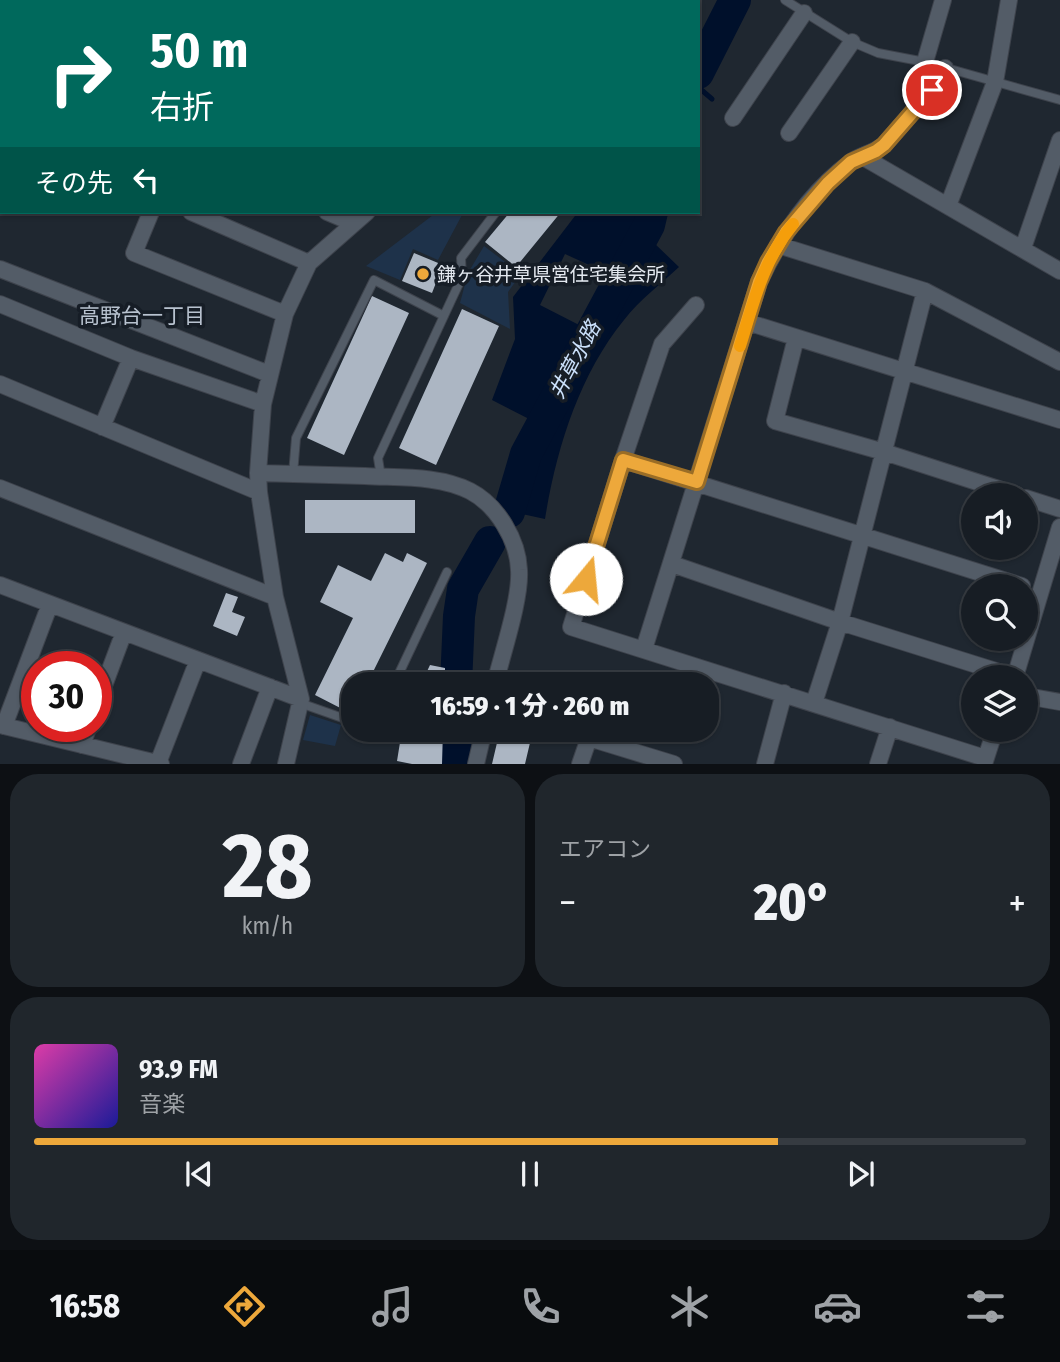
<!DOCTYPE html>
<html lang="ja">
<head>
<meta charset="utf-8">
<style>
	body { margin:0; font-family:"Fira Sans Condensed","Noto Sans JP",sans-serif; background:#20262c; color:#f1f3f6; height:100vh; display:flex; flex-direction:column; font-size:26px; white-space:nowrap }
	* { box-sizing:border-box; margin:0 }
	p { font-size:23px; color:#9ea2a6 }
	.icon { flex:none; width:38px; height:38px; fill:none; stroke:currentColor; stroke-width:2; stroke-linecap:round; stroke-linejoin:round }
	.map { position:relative; height:764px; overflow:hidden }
	.drawer { display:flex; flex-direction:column; gap:10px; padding:10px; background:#0d1014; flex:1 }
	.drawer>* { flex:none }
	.guide { position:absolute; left:0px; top:0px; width:700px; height:214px; box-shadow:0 2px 5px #0004,0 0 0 2px #363b41; background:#00695c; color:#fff; overflow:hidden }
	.controls { position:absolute; left:961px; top:483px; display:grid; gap:14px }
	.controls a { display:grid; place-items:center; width:77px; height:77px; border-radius:50%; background:#171d24; box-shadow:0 2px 5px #0004,0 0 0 2px #363b41; font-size:35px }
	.speed { position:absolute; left:21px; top:651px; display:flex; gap:14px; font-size:35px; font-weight:700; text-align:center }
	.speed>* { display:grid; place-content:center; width:91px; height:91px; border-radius:50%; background:#171d24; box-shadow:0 2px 5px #0004,0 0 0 2px #363b41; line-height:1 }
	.speed .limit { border:10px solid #d22; background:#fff; color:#111 }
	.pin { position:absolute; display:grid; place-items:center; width:60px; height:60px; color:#fff; margin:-30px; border:4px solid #fff; border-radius:50%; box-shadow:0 2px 7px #0007 }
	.me { position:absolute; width:77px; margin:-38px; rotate:17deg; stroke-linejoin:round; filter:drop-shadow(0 0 5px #0008) }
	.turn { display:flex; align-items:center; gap:24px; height:147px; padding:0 35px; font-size:32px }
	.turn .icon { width:91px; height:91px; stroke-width:2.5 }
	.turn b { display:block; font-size:49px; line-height:60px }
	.then { display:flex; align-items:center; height:66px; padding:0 35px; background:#0003; gap:14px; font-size:26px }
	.big { font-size:52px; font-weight:800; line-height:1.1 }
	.drawer .card { flex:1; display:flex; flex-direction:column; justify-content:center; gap:10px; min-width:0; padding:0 24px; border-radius:28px; background:#20262c }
	.drawer .dial { align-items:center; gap:0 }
	.dial b { font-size:91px; line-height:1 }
	.song { display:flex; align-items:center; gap:21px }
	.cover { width:84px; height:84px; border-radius:10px; background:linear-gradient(135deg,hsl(320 70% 55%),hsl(240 70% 35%)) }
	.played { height:7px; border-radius:4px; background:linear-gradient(90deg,#eda83b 75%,#363b41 75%) }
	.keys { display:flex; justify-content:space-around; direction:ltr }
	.heat { display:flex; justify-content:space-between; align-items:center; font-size:38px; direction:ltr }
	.drawer .tiles { flex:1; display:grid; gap:10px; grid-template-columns:1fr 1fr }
	.card:last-child { grid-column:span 2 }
	.trip { position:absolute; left:341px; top:672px; width:378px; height:70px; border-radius:28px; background:#171d24; box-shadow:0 2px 5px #0004,0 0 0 2px #363b41; font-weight:800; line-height:70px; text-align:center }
	.tabs { display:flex; height:112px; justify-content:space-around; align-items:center; background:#090c0e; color:#9ea2a6 }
	.tabs .icon { width:49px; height:49px }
	.tabs .active { color:#eda83b }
	.tabs b { font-size:32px; color:#f1f3f6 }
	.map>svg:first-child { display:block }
	.green { fill:#1e324a }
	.water { fill:#00102b }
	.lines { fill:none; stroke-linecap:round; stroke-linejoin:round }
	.stream { stroke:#00102b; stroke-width:5 }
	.river { stroke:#00102b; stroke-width:32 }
	.building { fill:#acb6c3 }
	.service-casing { stroke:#3e434c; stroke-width:10 }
	.minor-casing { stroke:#3e434c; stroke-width:18 }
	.service { stroke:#535c67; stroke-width:8 }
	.minor { stroke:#535c67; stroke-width:16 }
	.route-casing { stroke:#9a6d26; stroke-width:18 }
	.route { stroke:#eda83b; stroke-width:12 }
	.slow { stroke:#f59e0b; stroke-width:12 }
	.poi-dot { fill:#eda83b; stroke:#161d26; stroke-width:2.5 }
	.labels { text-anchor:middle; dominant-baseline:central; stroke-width:7; stroke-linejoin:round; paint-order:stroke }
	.poi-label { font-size:19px; fill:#e4e9f0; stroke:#161d26; text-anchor:start }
	.neighbourhood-label { font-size:21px; fill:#b8c2cf; stroke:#161d26 }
	.water-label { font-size:21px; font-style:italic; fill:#cce1fb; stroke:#161d26 }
</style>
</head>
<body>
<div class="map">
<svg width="1060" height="764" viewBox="0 0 1060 764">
	<rect width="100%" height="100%" fill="#1f2730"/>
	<!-- green -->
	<path class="green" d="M437,212H457L462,215L438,260L413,249L400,280L366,266Z
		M484,246L521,274L508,292L510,329L460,303L468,273Z
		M310,715L341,725L335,746L303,740Z"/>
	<!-- water -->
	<path class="water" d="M578,212H639L611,275L565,254L540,305L583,327L531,420L492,400L515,339L513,297Z
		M653,242L679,267C661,284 639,300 624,320C579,375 556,450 545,519L522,514L539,453L615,315Z"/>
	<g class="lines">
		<!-- stream -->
		<path class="stream" d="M698,87L712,99"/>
		<!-- river -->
		<path class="river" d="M698,73L735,0
			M509,512L526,454L649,225L652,212
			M456,684L459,616L463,589L490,542
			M452,764L458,749L455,730"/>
	</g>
	<!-- building -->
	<path class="building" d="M510,212H561L516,267L485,242Z
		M414,253L443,265L432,293L402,281Z
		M372,296L409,313L344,455L307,438Z
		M462,309L499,326L436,465L399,448Z
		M305,500H415V533H305Z
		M385,553L403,562L407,553L427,563L367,684H354L352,714L315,695L353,618L320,602L338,565L371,581Z
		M226,593L238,597L232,612L245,617L237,636L213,626Z
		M430,665L445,668V684H421Z
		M402,730H443L442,764H412L397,761Z
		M500,730H533L525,764H492Z"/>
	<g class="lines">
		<defs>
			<path id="service" d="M785,0L852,42L878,53L925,62L1060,100
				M293,474L296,438L374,280L444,316
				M381,477L378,458L462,277L461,258L496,212
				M394,684L447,572
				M300,703L354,722"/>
			<path id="minor" d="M303,0L307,2
				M643,0L646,2
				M563,2L564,0
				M925,62L943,0
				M0,73L2,74
				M733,118L804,13
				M789,133L852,42
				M0,135H2
				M863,157L1060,271
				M948,206L995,82L1009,0
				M151,212L134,253L285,314
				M191,212L309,263
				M327,212L353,223
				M778,245L925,291L1060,362
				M1023,248L1060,140
				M0,269L269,374
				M0,304L131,358L263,404
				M747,322L1060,420
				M796,338L775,421L884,452L1017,495
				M0,384L259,492
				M102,427L131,358
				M623,460L662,344L696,305
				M258,473C294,474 329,475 365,476C399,478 438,475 470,491C497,505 518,540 519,570C521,599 502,654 495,684
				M0,488L275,597
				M1026,498L1060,509
				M672,564L840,622L1015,677
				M0,585L301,699
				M644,649L759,282C780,238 811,191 851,162C861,155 874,153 884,145L932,90L945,68
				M1015,677L1060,527
				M1026,696L1060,702
				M814,703L840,622L925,291
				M96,707L124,632
				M0,725L161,764
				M4,726L50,604
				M82,745L89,726
				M985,758L571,627L623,460L1022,586
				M158,763L198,660
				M241,764L270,687
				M286,764L301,699L275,597L259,492L258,473L263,404L285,314L309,263L367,212
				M476,764L484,730
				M580,764L589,738L674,764
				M765,764L784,693
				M878,764L890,727
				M984,764L995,730"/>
		</defs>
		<!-- service casing -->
		<use href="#service" class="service-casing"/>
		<!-- minor casing -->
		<use href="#minor" class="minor-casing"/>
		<!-- service -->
		<use href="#service" class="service"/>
		<!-- minor -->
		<use href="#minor" class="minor"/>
	</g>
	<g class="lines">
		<defs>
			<path id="route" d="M586,579L623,460L697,482L759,282L768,262L786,232L828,183L851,162L876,151L884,145L932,90"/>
		</defs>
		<!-- route casing -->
		<use href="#route" class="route-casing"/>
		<!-- route -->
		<use href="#route" class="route"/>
		<!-- slow -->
		<path class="slow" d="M740,346C754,301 763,261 793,224"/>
	</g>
	<!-- markers -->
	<circle class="poi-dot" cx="423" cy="274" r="7"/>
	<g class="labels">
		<!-- poi labels -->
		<g class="poi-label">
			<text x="437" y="274">鎌ヶ谷井草県営住宅集会所</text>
		</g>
		<!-- neighbourhood labels -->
		<g class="neighbourhood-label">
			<text x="142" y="316">高野台一丁目</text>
		</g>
		<!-- water labels -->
		<g class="water-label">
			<text transform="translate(575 360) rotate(-62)">井草水路</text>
		</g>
	</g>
</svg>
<div class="controls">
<a><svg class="icon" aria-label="sound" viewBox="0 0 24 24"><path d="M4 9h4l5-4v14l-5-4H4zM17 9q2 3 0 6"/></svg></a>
<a><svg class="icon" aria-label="search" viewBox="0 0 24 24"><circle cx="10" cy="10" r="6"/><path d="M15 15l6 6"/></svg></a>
<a><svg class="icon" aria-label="layers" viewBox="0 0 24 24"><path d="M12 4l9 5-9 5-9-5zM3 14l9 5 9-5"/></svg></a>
</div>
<div class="speed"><div class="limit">30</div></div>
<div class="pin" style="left:932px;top:90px;background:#d93025"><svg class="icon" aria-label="arrive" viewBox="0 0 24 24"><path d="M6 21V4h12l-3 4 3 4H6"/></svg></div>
<svg class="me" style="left:586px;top:579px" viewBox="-20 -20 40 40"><circle r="19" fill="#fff"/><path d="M0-13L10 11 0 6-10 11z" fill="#eda83b"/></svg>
<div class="trip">16:59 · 1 分 · 260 m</div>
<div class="guide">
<div class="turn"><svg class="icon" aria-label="right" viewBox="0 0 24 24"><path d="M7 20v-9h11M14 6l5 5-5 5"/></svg><div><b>50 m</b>右折</div></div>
<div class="then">その先<svg class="icon" aria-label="left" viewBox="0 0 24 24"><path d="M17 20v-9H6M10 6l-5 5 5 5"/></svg></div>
</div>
</div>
<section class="drawer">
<div class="tiles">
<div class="card dial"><b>28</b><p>km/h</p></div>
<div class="card"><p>エアコン</p>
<div class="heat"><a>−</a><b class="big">20°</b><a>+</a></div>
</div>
<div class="card">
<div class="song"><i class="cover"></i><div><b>93.9 FM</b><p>音楽</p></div></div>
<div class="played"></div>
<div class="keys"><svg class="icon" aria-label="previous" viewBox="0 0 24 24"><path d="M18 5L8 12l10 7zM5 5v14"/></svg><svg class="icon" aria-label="pause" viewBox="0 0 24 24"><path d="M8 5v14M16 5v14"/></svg><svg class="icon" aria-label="next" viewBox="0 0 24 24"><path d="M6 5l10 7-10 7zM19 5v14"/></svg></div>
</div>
</div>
</section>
<nav class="tabs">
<b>16:58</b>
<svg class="icon active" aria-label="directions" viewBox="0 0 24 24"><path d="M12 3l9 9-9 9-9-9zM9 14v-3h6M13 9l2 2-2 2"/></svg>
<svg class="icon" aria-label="music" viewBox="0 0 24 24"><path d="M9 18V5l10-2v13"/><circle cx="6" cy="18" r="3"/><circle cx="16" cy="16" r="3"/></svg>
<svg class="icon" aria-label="phone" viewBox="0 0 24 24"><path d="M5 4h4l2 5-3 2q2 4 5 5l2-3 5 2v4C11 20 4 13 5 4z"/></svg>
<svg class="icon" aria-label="climate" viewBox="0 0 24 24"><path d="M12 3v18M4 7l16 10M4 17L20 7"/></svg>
<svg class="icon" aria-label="car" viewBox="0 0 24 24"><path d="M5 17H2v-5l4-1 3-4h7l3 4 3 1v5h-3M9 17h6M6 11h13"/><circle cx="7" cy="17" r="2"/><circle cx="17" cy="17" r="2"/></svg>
<svg class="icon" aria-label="filters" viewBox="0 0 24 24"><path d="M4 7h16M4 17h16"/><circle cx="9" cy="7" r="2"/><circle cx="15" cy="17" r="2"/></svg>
</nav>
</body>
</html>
